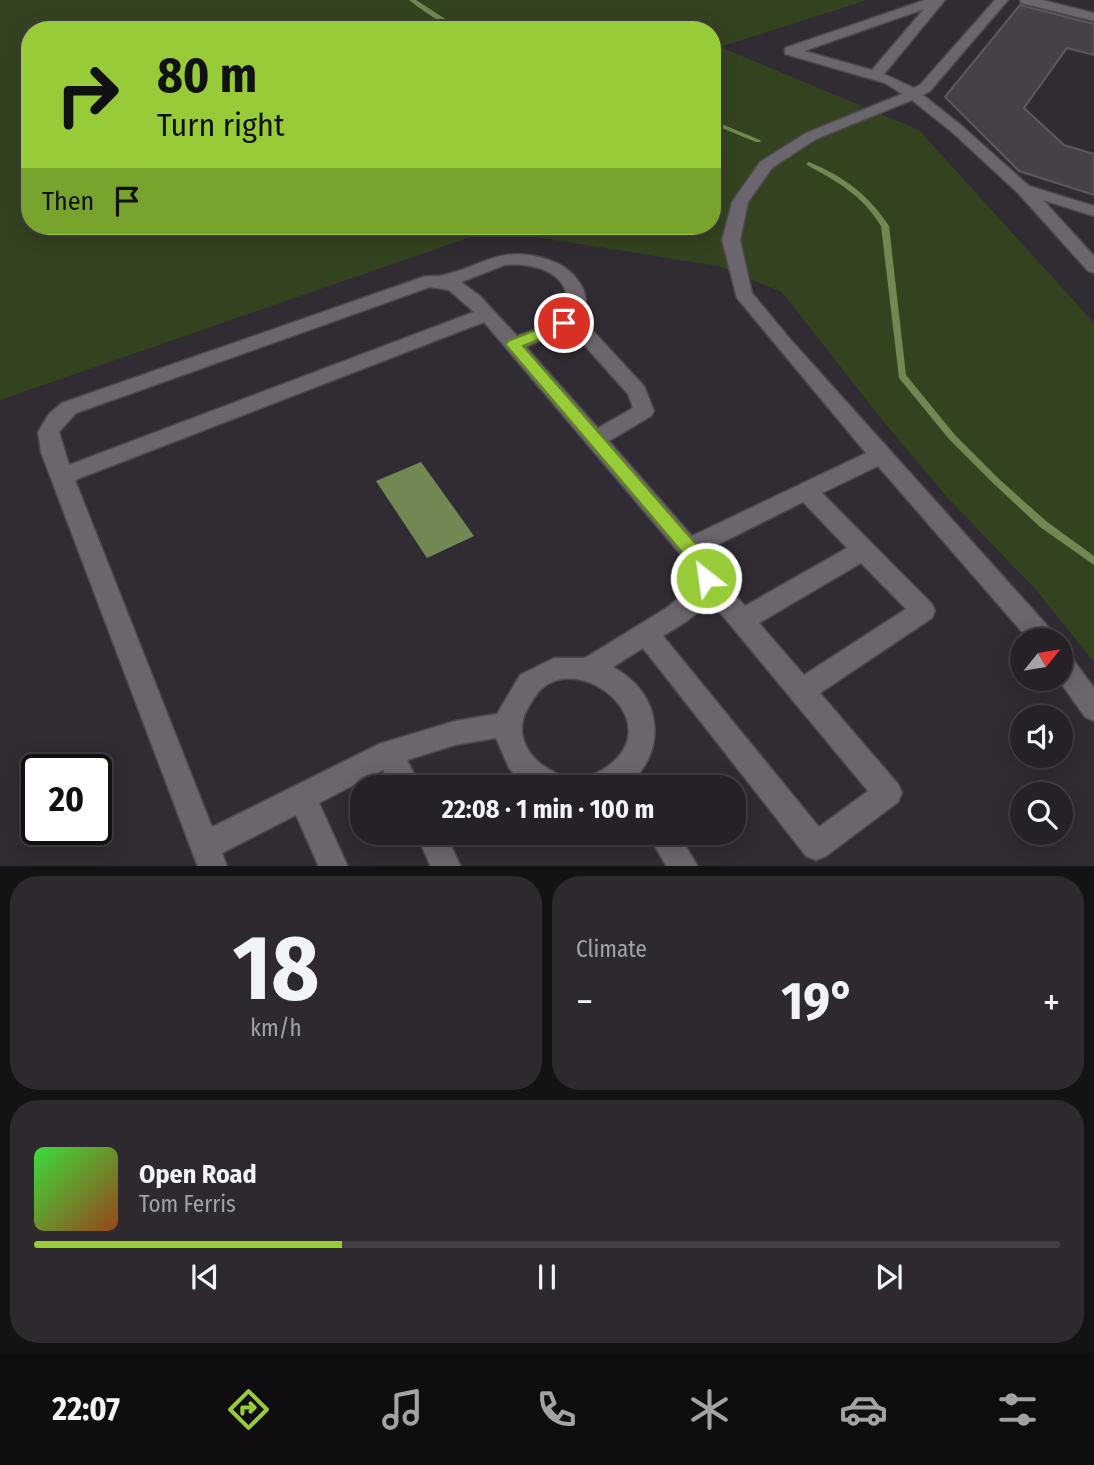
<!DOCTYPE html>
<html lang="en">
<head>
<meta charset="utf-8">
<style>
	body { margin:0; font-family:"Fira Sans Condensed",sans-serif; background:#2d292e; color:#f1f3f6; height:100vh; display:flex; flex-direction:column; font-size:26px; white-space:nowrap }
	* { box-sizing:border-box; margin:0 }
	p { font-size:23px; color:#a3a3a7 }
	.icon { flex:none; width:38px; height:38px; fill:none; stroke:currentColor; stroke-width:2; stroke-linecap:round; stroke-linejoin:round }
	.map { position:relative; height:866px; overflow:hidden }
	.details { display:flex; flex-direction:column; gap:10px; padding:10px; background:#141215; flex:1 }
	.details>* { flex:none }
	.hud { position:absolute; left:21px; top:21px; width:700px; height:214px; border-radius:28px; box-shadow:0 4px 18px #0003,0 0 0 2px #423e43; background:#97cc38; color:#111; overflow:hidden }
	.needle { width:46px; rotate:60deg }
	.buttons { position:absolute; left:1010px; top:628px; display:grid; gap:14px }
	.buttons a { display:grid; place-items:center; width:63px; height:63px; border-radius:50%; background:#252126; box-shadow:0 4px 18px #0003,0 0 0 2px #423e43; font-size:35px }
	.speed { position:absolute; left:21px; top:754px; display:flex; gap:14px; font-size:35px; font-weight:700; text-align:center }
	.speed>* { display:grid; place-content:center; width:91px; height:91px; border-radius:50%; background:#252126; box-shadow:0 4px 18px #0003,0 0 0 2px #423e43; line-height:1 }
	.speed .limit { border:4px solid #111; border-radius:10px; background:#fff; color:#111 }
	.pin { position:absolute; display:grid; place-items:center; width:60px; height:60px; color:#fff; margin:-30px; border:4px solid #fff; border-radius:50%; box-shadow:0 2px 7px #0007 }
	.me { position:absolute; width:77px; margin:-38px; rotate:330deg; stroke-linejoin:round; filter:drop-shadow(0 0 5px #0008) }
	.turn { display:flex; align-items:center; gap:24px; height:147px; padding:0 21px; font-size:32px }
	.turn .icon { width:91px; height:91px; stroke-width:2.5 }
	.turn b { display:block; font-size:49px; line-height:60px }
	.then { display:flex; align-items:center; height:66px; padding:0 21px; background:#0003; gap:14px; font-size:26px }
	.big { font-size:52px; font-weight:700; line-height:1.1 }
	.details .tile { flex:1; display:flex; flex-direction:column; justify-content:center; gap:10px; min-width:0; padding:0 24px; border-radius:28px; background:#2d292e }
	.details .dial { align-items:center; gap:0 }
	.dial b { font-size:91px; line-height:1 }
	.song { display:flex; align-items:center; gap:21px }
	.cover { width:84px; height:84px; border-radius:10px; background:linear-gradient(135deg,hsl(120 70% 55%),hsl(20 70% 35%)) }
	.played { height:7px; border-radius:4px; background:linear-gradient(90deg,#97cc38 30%,#423e43 30%) }
	.keys { display:flex; justify-content:space-around; direction:ltr }
	.heat { display:flex; justify-content:space-between; align-items:center; font-size:38px; direction:ltr }
	.details .tiles { flex:1; display:grid; gap:10px; grid-template-columns:1fr 1fr }
	.tile:last-child { grid-column:span 2 }
	.trip { position:absolute; left:350px; top:775px; width:396px; height:70px; border-radius:28px; background:#252126; box-shadow:0 4px 18px #0003,0 0 0 2px #423e43; font-weight:700; line-height:70px; text-align:center }
	.tabs { display:flex; height:112px; justify-content:space-around; align-items:center; background:#0f0d0f; color:#a3a3a7 }
	.tabs .icon { width:49px; height:49px }
	.tabs .active { color:#97cc38 }
	.tabs b { font-size:32px; color:#f1f3f6 }
	.map>svg:first-child { display:block }
	.green { fill:#34431f; fill-rule:evenodd }
	.water { fill:#718853 }
	.lines { fill:none; stroke-linecap:round; stroke-linejoin:round }
	.stream { fill:#718853; fill-rule:evenodd }
	.building { fill:#454147; stroke:#5d585f; stroke-width:2 }
	.minor-casing { stroke:#4c484d; stroke-width:3 }
	.minor { fill:#6b666d; fill-rule:evenodd }
	.route { fill:#97cc38; stroke:#628524; stroke-width:2 }
</style>
</head>
<body>
<div class="map">
<svg width="1094" height="867" viewBox="0 0 1094 867">
	<rect width="100%" height="100%" fill="#312c33"/>
	<!-- green -->
	<path class="green" d="M0,0H867L720,47L919,130L1094,323V662L1037,591L948,498L883,421L782,292L719,266L491,230L0,400ZM30,30H712V226H30Z"/>
	<!-- water -->
	<path class="water" d="M421,462L474,536L427,558L376,481Z"/>
	<g class="lines">
		<!-- stream -->
		<path class="stream" d="M409,0H416L453,24L468,30C448,30 425,12 409,0Z
			M712,120L760,140L761,141L760,142H756L712,124Z
			M809,162C843,176 869,195 889,226L906,375L955,435L999,479L1046,521L1094,556V565L1040,527L993,483L949,439L899,378L881,226C862,195 838,182 807,165V163Z"/>
	</g>
	<!-- building -->
	<path class="building" d="M1020,5L1094,24V55L1067,48L1024,108L1064,145L1094,154V195L1019,171L945,97Z"/>
	<g class="lines">
		<defs>
			<path id="minor" d="M925,0H945L884,74L914,88L920,85L995,0H1008L930,91L923,95L962,126L1029,186L1094,206V216L1043,200L1094,256V273L1088,271L1018,193L952,132L912,100L816,139L772,168L748,202L740,240L752,293L790,339L1053,632L1056,640H1029L878,466L822,493L932,604L935,611L932,618L820,693L898,784L902,793L898,802L826,856L816,860L806,856L643,648L613,667C663,694 669,752 625,788H580L584,779C693,735 573,637 534,698C527,709 521,718 522,732C525,758 547,770 569,779L573,788H527L509,768L496,738L455,745L407,760L421,788H392L383,770L319,803L348,867H319L296,815L222,853L227,867H198L41,452L38,432L49,414L62,403L423,277C430,275 437,277 444,275C486,265 501,244 549,260C561,264 572,271 579,282C587,293 588,305 580,317L644,386L654,411L651,416L609,441L692,536L866,453L737,298L722,240L732,202L760,162L806,133L902,94L885,83L785,54V48ZM924,9L872,70L804,51ZM505,265C525,263 560,268 566,293C568,300 567,309 562,314C552,326 531,331 517,336L480,296L461,282ZM430,287L449,290L474,312L69,465L59,432L76,413ZM484,322L681,555L694,578L687,591L668,607L585,658H554L520,675L497,714L455,721L379,744L212,827L75,480ZM569,328L628,394L633,408L598,428L526,347ZM803,502L847,548L745,606L714,571L703,552ZM861,563L906,609L804,675L759,623ZM708,598L868,791L819,827L663,636C679,626 700,615 708,598Z
				M1020,0H1042L1094,13V21L1021,3Z
				M1060,651L1069,654L1094,688V721L1085,717L1058,679H1060Z
				M416,833H445L461,867H431Z
				M647,833H678L698,867H667Z"/>
		</defs>
		<!-- minor casing -->
		<use href="#minor" class="minor-casing"/>
		<!-- minor -->
		<use href="#minor" class="minor"/>
	</g>
	<!-- route -->
	<path class="route" d="M564,319L572,323L569,327L523,346L695,543L715,578L713,584L706,586L700,584L683,553L506,345L508,341Z"/>
</svg>
<div class="buttons">
<a><svg class="needle" viewBox="-14 -14 28 28"><path d="M0-13l5 13h-10z" fill="#e53935"/><path d="M0 13l5-13h-10z" fill="#a3a3a7"/></svg></a>
<a><svg class="icon" aria-label="sound" viewBox="0 0 24 24"><path d="M4 9h4l5-4v14l-5-4H4zM17 9q2 3 0 6"/></svg></a>
<a><svg class="icon" aria-label="search" viewBox="0 0 24 24"><circle cx="10" cy="10" r="6"/><path d="M15 15l6 6"/></svg></a>
</div>
<div class="speed"><div class="limit">20</div></div>
<div class="pin" style="left:564px;top:323px;background:#d93025"><svg class="icon" aria-label="arrive" viewBox="0 0 24 24"><path d="M6 21V4h12l-3 4 3 4H6"/></svg></div>
<svg class="me" style="left:706px;top:578px" viewBox="-20 -20 40 40"><circle r="17" fill="#97cc38" stroke="#fff" stroke-width="3"/><path d="M0-11L8 9 0 5-8 9z" fill="#fff"/></svg>
<div class="trip">22:08 · 1 min · 100 m</div>
<div class="hud">
<div class="turn"><svg class="icon" aria-label="right" viewBox="0 0 24 24"><path d="M7 20v-9h11M14 6l5 5-5 5"/></svg><div><b>80 m</b>Turn right</div></div>
<div class="then">Then<svg class="icon" aria-label="arrive" viewBox="0 0 24 24"><path d="M6 21V4h12l-3 4 3 4H6"/></svg></div>
</div>
</div>
<section class="details">
<div class="tiles">
<div class="tile dial"><b>18</b><p>km/h</p></div>
<div class="tile"><p>Climate</p>
<div class="heat"><a>−</a><b class="big">19°</b><a>+</a></div>
</div>
<div class="tile">
<div class="song"><i class="cover"></i><div><b>Open Road</b><p>Tom Ferris</p></div></div>
<div class="played"></div>
<div class="keys"><svg class="icon" aria-label="previous" viewBox="0 0 24 24"><path d="M18 5L8 12l10 7zM5 5v14"/></svg><svg class="icon" aria-label="pause" viewBox="0 0 24 24"><path d="M8 5v14M16 5v14"/></svg><svg class="icon" aria-label="next" viewBox="0 0 24 24"><path d="M6 5l10 7-10 7zM19 5v14"/></svg></div>
</div>
</div>
</section>
<nav class="tabs">
<b>22:07</b>
<svg class="icon active" aria-label="directions" viewBox="0 0 24 24"><path d="M12 3l9 9-9 9-9-9zM9 14v-3h6M13 9l2 2-2 2"/></svg>
<svg class="icon" aria-label="music" viewBox="0 0 24 24"><path d="M9 18V5l10-2v13"/><circle cx="6" cy="18" r="3"/><circle cx="16" cy="16" r="3"/></svg>
<svg class="icon" aria-label="phone" viewBox="0 0 24 24"><path d="M5 4h4l2 5-3 2q2 4 5 5l2-3 5 2v4C11 20 4 13 5 4z"/></svg>
<svg class="icon" aria-label="climate" viewBox="0 0 24 24"><path d="M12 3v18M4 7l16 10M4 17L20 7"/></svg>
<svg class="icon" aria-label="car" viewBox="0 0 24 24"><path d="M5 17H2v-5l4-1 3-4h7l3 4 3 1v5h-3M9 17h6M6 11h13"/><circle cx="7" cy="17" r="2"/><circle cx="17" cy="17" r="2"/></svg>
<svg class="icon" aria-label="filters" viewBox="0 0 24 24"><path d="M4 7h16M4 17h16"/><circle cx="9" cy="7" r="2"/><circle cx="15" cy="17" r="2"/></svg>
</nav>
</body>
</html>
